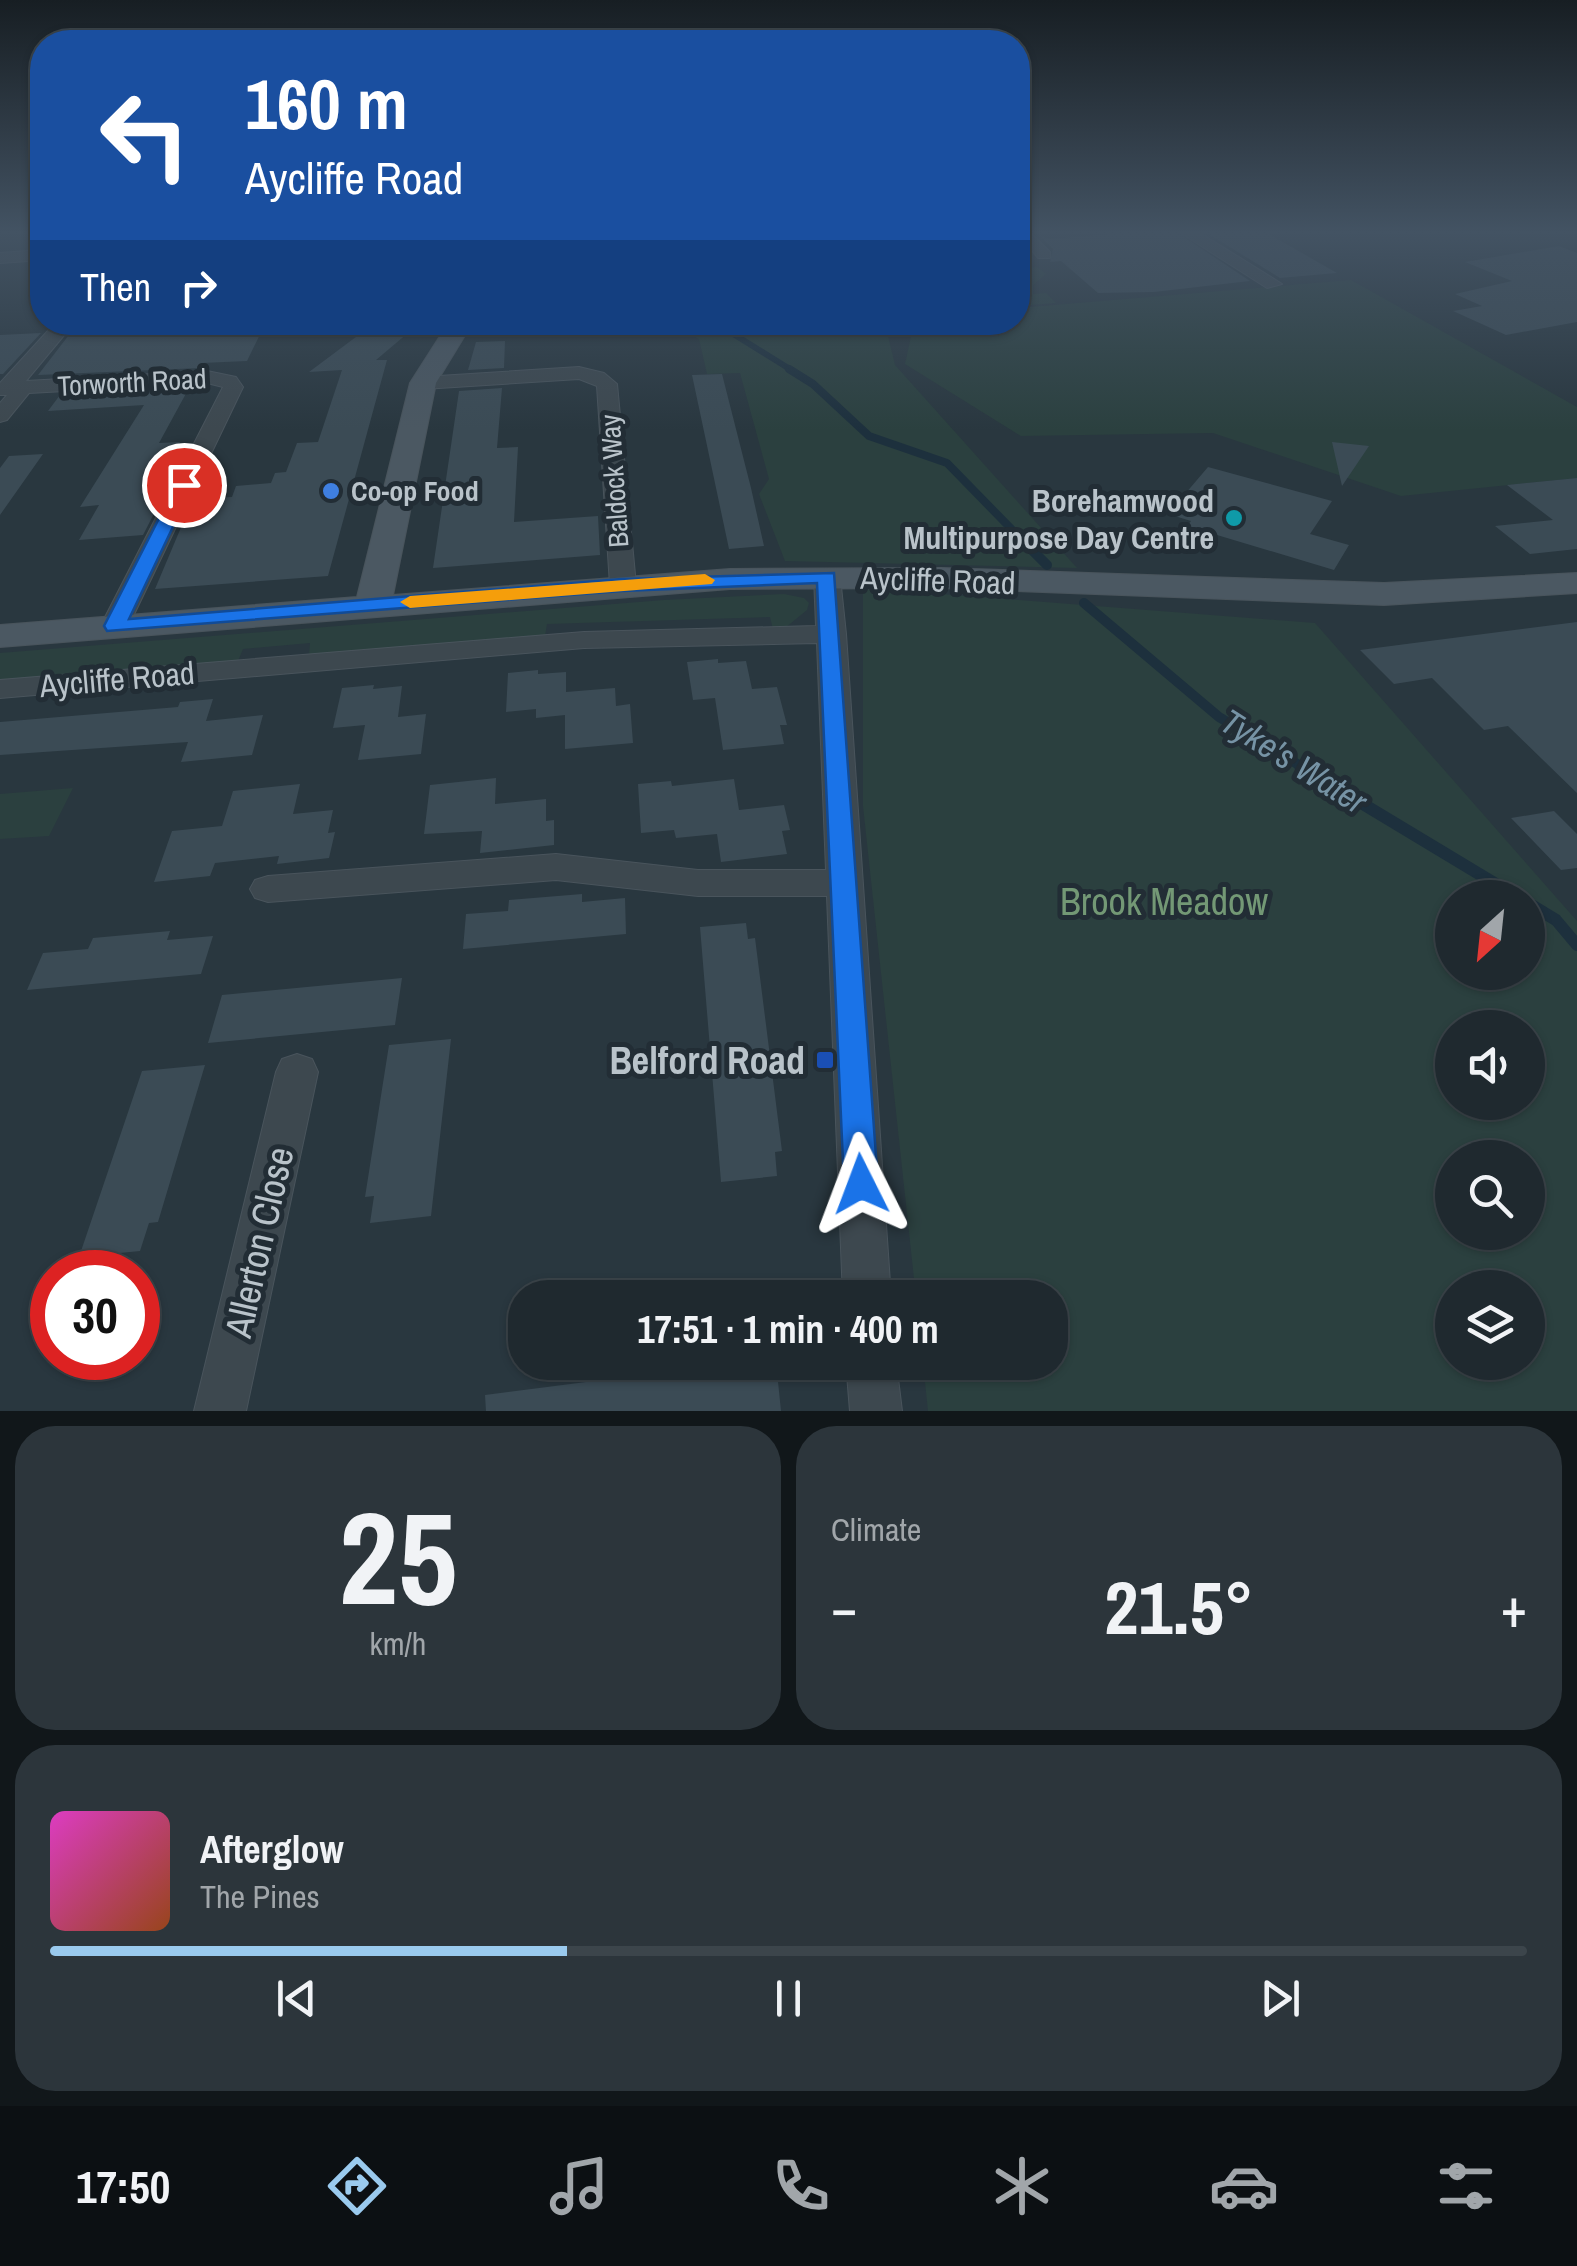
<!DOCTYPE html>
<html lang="en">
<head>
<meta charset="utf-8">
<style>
	body { margin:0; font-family:"Archivo Narrow",sans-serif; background:#2c353b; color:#f1f3f6; height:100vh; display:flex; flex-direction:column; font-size:38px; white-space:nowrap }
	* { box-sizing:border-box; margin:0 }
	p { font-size:32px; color:#a1a6aa }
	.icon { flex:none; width:55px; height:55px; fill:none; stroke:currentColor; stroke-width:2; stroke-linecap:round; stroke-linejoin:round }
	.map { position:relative; height:1411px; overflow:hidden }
	.panel { display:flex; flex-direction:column; gap:15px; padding:15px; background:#11171a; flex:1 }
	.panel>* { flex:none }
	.top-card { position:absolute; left:30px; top:30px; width:1000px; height:305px; border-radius:40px; box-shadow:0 2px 8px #0004,0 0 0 2px #3c454b; background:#1a4fa0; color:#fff; overflow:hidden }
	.needle { width:65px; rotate:207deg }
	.controls { position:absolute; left:1435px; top:880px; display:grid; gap:20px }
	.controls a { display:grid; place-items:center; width:110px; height:110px; border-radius:50%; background:#1f292f; box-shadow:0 2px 8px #0004,0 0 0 2px #3c454b; font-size:50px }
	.speed { position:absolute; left:30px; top:1250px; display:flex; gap:20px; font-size:50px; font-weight:700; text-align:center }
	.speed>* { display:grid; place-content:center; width:130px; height:130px; border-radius:50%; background:#1f292f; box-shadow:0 2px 8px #0004,0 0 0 2px #3c454b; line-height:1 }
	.speed .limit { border:15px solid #d22; background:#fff; color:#111 }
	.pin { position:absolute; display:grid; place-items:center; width:85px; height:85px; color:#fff; margin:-42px; border:5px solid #fff; border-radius:50%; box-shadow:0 2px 10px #0007 }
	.me { position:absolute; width:110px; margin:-55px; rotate:357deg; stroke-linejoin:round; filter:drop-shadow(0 0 8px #0008) }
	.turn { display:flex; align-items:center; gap:35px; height:210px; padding:0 50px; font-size:45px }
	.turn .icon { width:130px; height:130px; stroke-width:2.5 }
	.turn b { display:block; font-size:70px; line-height:85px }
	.then { display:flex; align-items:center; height:95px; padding:0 50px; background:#0003; gap:20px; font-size:38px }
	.big { font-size:75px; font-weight:700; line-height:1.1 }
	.panel .tile { flex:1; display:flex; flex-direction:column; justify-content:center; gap:15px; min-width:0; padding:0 35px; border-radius:40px; background:#2c353b }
	.panel .dial { align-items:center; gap:0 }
	.dial b { font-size:130px; line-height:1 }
	.song { display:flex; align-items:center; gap:30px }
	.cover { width:120px; height:120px; border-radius:15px; background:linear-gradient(135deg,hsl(310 70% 55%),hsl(20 70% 35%)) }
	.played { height:10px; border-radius:5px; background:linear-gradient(90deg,#9acaee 35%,#3c454b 35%) }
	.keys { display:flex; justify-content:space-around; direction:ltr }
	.heat { display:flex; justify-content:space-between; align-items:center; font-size:55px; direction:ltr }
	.panel .tiles { flex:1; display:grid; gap:15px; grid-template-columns:1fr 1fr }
	.tile:last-child { grid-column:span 2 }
	.trip { position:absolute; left:508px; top:1280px; width:560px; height:100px; border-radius:40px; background:#1f292f; box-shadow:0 2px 8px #0004,0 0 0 2px #3c454b; font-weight:700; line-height:100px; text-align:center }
	.dock { display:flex; height:160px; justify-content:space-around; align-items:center; background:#0c1013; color:#a1a6aa }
	.dock .icon { width:70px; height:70px }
	.dock .selected { color:#9acaee }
	.dock b { font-size:45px; color:#f1f3f6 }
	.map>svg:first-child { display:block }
	.green { fill:#2b403f; fill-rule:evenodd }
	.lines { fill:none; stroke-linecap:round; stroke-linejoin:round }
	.stream-far3 { stroke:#1d303d; stroke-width:6 }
	.stream-far2 { stroke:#1d303d; stroke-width:8 }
	.stream-far1 { stroke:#1d303d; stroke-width:10 }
	.stream { stroke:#1d303d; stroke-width:12 }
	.building { fill:#3b4b55 }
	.street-casing { stroke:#49545c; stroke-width:2 }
	.secondary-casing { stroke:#49545c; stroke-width:2 }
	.street { fill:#3d484f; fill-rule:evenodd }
	.secondary { fill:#4b5862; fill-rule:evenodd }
	.route { fill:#1a73e8; stroke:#114b97; stroke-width:2.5 }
	.slow { fill:#f59e0b }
	.shop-dot { fill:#3f7fe0; stroke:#222d35; stroke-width:4 }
	.culture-dot { fill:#0f9aa8; stroke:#222d35; stroke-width:4 }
	.transit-dot { fill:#1a4fb4; stroke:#222d35; stroke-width:4 }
	.labels { text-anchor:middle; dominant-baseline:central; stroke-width:10; stroke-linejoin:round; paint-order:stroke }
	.far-street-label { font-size:28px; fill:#b9c3ca; stroke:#222d35 }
	.far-poi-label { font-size:28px; font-weight:bold; fill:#b9c3ca; stroke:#222d35; text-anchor:start }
	.poi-label { font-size:32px; font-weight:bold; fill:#b9c3ca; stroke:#222d35; text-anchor:end }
	.street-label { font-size:32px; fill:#b9c3ca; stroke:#222d35 }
	.water-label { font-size:35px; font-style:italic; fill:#7693a5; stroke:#222d35 }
	.near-park-label { font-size:38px; fill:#739875; stroke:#222d35 }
	.near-poi-label { font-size:38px; font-weight:bold; fill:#b9c3ca; stroke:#222d35; text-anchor:end }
	.near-street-label { font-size:38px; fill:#b9c3ca; stroke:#222d35 }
</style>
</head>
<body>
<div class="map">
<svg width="1577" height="1411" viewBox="0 0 1577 1411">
	<rect width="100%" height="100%" fill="#29373f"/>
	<!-- green -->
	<path class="green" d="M1037,267L1046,274L1033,285V294L1046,293L1056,303L1018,306V268Z
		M1351,280L1577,407V478L1401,496L1213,433L1021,436L905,364L914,323L1018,322V308Z
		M606,323H863L888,336L895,365L1077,568L785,561L759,494L769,479L740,373L707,374L699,339L685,332L596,336Z
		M863,588L1315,623L1577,921V1411H928L923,1363L1050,1362V1298L916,1297L863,806ZM1452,898H1528V972H1452ZM1452,1028H1528V1102H1452ZM1452,1158H1528V1232H1452ZM1452,1288H1528V1362H1452Z
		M784,594L804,598L809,603L807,610L785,628L773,629L770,617L547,624L545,636L309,656L310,643L243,649L238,661L0,682V653L664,600Z
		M73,788L49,836L0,839V794Z"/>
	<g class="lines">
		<!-- stream-far3 -->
		<path class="stream-far3" d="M714,322L793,371"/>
		<!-- stream-far2 -->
		<path class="stream-far2" d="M789,369L813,384L869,436L947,463L1028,546"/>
		<!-- stream-far1 -->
		<path class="stream-far1" d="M1026,544L1047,565
			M1084,603L1219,717L1304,768"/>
		<!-- stream -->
		<path class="stream" d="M1300,766L1519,898
			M1528,903L1556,920L1577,945"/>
	</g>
	<!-- building -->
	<path class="building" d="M1122,233H1178L1250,281L1154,292L1098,293L1061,261L1050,262L1053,249L1040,236L1050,239Z
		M1207,233H1267L1337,273L1280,278Z
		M1559,246L1577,253V322L1506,335L1453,311L1482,306L1455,294L1512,281L1465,262Z
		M216,322H266L247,361L202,363L200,368L38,375L72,331L105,329L101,335H123L212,330Z
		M376,322H421L376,360H387L328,576L155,589L193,499L232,497L236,486L271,483L275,473L286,472L297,443L318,442L342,370L309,372Z
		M41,333L3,374H0V335Z
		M505,341L504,368L468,370L476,342Z
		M722,374L751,488L764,546L729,549L692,375Z
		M189,388L159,443L180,442L148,502H160L143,535L79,540L99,505L80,507L144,405L48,411L60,395Z
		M502,388L497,448L518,447L514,522L598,516L600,555L433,568L459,391Z
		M1332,442L1369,446L1342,486Z
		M43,454L0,515V468L9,456Z
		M1208,467L1332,501L1310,534L1349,545L1334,570L1187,526L1191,521L1168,514Z
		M1577,478V549L1530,554L1495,526L1553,520L1507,485Z
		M1577,622V793L1508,726L1484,730L1432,678L1394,684L1360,650Z
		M718,659V663L746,661L752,689L777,687L787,725H780L784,744L723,750L715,698L693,700L687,662Z
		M538,670V674L566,672V692L615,688L616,706L630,704L633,743L565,749V715L536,718V709L506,712L508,673Z
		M374,685L373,689L402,686L398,717L426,714L421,754L358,760L365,725L333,728L342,688Z
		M213,699L206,721L263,715L252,755L181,762L188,742L0,755V722L178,707L180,702Z
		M496,778L495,804L546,799V821L554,820V845L480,853L482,831L424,834L430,785Z
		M734,779L739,810L784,805L790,830L782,831L787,854L721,862L717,834L676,838L674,830L641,833L638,784L671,781L672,786Z
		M300,784L293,814L333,810L328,833L335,832L329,858L277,864L279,856L215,863L210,876L154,882L172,831L222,826L233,791Z
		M1554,811L1577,834V868L1561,870L1511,818Z
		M582,894V902L625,898L626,934L463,949L466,914L508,911L509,900Z
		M746,923L748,939L755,938L782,1151L775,1152L777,1176L721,1182L700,927Z
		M170,931L167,940L213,936L201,974L27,990L43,953L88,949L93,938Z
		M402,978L395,1025L208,1043L222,995Z
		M451,1039L431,1216L370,1223L374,1196L365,1197L389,1045Z
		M205,1065L158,1222L149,1223L140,1251L79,1257L142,1071Z
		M742,1362H776L781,1411H486L485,1395Z"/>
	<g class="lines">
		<defs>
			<path id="street" d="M1018,233H1031L1050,252V258H1038Z
				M1181,233H1200L1282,284L1267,288Z
				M42,250V260L0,263V253Z
				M56,322H75L26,381L207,371L236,377L243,387L128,627L114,635L100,627L223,387L207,383L29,393L7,420L0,422V403L7,395H0V383Z
				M579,367L604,373L617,384L636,585L623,593L610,585L597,386L579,379L423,389L413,383L423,377Z
				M827,569L840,577L846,634L891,1298H843L827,896H698L556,880L268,902L255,898L250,889L255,880L268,876L556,854L698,870H826L817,643L584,648L0,698V680L584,632L816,626L814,577Z
				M297,1054L312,1059L318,1072L246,1411H194L276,1072L282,1059Z
				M846,1362H896L902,1411H850Z"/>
			<path id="secondary" d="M449,322H473L436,383L393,595L730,569L941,568L1384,583L1577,573V593L1384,605L941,588L730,589L0,647V625L357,597L410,383Z"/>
		</defs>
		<!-- street casing -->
		<use href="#street" class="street-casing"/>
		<!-- secondary casing -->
		<use href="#secondary" class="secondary-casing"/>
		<!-- street -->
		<use href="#street" class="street"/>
		<!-- secondary -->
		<use href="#secondary" class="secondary"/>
	</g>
	<!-- sky -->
	<linearGradient id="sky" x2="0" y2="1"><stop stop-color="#171e23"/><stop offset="0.54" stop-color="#435363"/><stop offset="1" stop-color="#435363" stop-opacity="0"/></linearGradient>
	<rect width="1577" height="430" fill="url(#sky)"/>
	<!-- route -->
	<path class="route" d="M184,479L193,485L129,619L622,579L834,573L878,1184L873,1196L861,1200L849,1196L844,1184L817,583L622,591L107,631L104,626L176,485Z"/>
	<!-- slow -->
	<path class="slow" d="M705,574L715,580L712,584L410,608L400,602L410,596Z"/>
	<!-- markers -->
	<circle class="shop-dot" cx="331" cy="491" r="10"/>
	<circle class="culture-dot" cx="1234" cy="518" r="10"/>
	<rect class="transit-dot" x="815" y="1050" width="20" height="20" rx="5"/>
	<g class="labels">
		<!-- far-street labels -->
		<g class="far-street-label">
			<text transform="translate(132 382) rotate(-3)">Torworth Road</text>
			<text transform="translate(614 481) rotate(-94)">Baldock Way</text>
		</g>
		<!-- far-poi labels -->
		<g class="far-poi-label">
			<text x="351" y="491">Co-op Food</text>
		</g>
		<!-- poi labels -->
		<g class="poi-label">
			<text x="1214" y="500">Borehamwood<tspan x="1214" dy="37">Multipurpose Day Centre</tspan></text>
		</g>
		<!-- street labels -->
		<g class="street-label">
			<text transform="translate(938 580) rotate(2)">Aycliffe Road</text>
			<text transform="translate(117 679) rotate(-5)">Aycliffe Road</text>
		</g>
		<!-- water labels -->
		<g class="water-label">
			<text transform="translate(1294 761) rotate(32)">Tyke's Water</text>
		</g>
		<!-- near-park labels -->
		<g class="near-park-label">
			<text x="1164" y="901">Brook Meadow</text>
		</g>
		<!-- near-poi labels -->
		<g class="near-poi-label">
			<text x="805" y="1060">Belford Road</text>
		</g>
		<!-- near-street labels -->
		<g class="near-street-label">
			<text transform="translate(259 1242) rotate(-77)">Allerton Close</text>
		</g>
	</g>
</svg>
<div class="controls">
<a><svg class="needle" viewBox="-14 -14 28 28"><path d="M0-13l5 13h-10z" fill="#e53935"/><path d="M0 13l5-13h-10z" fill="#a1a6aa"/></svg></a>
<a><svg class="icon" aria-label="sound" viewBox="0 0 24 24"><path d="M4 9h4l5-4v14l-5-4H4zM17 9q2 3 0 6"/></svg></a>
<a><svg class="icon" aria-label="search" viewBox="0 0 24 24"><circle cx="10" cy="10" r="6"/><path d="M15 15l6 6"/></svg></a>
<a><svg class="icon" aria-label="layers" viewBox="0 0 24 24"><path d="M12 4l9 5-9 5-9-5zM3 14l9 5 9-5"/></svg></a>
</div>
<div class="speed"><div class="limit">30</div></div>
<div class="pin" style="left:184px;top:485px;background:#d93025"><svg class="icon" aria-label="arrive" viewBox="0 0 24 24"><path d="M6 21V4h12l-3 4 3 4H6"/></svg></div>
<svg class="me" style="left:861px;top:1184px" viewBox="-20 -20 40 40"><path d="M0-17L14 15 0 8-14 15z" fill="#1a73e8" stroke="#fff" stroke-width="4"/></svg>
<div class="trip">17:51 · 1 min · 400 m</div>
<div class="top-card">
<div class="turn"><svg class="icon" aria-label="left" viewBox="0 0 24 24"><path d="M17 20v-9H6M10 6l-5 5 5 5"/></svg><div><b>160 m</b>Aycliffe Road</div></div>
<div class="then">Then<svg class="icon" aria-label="right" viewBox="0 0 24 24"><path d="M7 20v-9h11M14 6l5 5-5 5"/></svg></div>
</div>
</div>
<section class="panel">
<div class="tiles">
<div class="tile dial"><b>25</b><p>km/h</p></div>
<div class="tile"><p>Climate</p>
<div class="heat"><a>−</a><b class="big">21.5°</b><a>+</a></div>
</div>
<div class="tile">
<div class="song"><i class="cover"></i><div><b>Afterglow</b><p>The Pines</p></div></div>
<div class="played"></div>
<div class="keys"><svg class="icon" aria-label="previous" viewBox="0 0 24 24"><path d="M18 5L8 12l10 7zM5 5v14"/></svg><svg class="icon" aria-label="pause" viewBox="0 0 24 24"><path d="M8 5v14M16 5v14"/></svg><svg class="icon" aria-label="next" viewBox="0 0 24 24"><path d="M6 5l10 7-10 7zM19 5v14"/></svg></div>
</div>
</div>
</section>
<nav class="dock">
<b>17:50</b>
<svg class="icon selected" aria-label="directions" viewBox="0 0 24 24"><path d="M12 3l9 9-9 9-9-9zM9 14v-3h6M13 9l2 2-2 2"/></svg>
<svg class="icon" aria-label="music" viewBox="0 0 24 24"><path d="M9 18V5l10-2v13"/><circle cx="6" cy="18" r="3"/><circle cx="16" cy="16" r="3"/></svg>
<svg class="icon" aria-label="phone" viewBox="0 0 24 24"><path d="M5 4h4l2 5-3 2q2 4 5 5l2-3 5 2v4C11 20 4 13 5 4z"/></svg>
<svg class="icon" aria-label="climate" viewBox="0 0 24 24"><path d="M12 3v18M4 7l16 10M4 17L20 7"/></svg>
<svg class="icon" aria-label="car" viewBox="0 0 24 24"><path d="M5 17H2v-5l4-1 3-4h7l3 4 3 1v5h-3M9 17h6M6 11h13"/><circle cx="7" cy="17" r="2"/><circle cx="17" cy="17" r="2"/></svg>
<svg class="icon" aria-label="filters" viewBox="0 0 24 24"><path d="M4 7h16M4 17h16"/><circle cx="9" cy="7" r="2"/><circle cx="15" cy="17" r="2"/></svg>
</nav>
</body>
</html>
